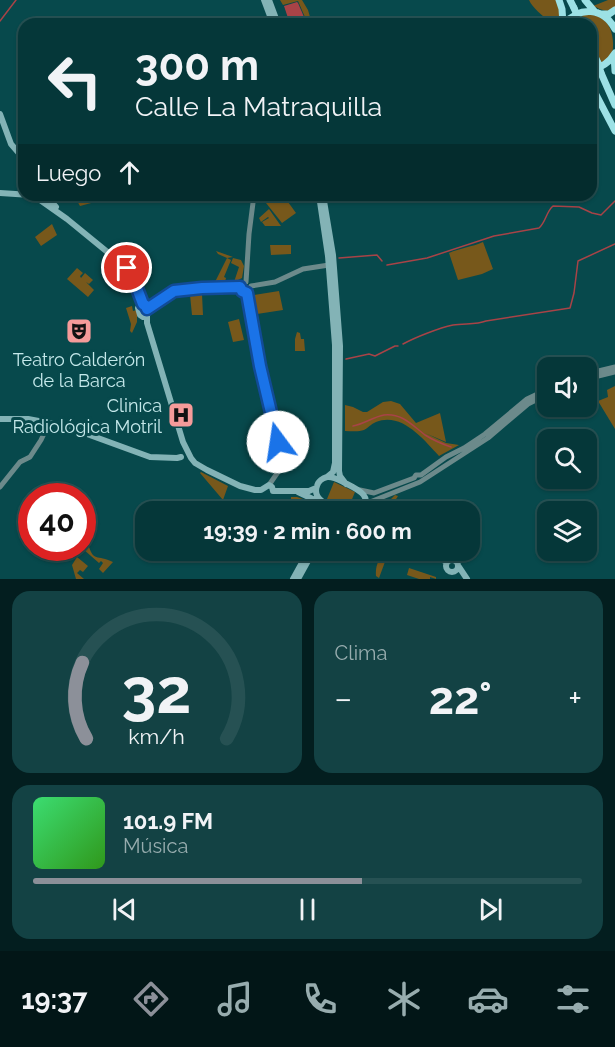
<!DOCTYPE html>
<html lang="es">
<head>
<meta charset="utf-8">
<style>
	body { margin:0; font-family:Raleway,sans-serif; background:#134244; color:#f1f3f6; height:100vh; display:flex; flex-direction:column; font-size:22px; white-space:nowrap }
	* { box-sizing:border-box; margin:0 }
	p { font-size:20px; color:#97acae }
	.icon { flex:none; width:33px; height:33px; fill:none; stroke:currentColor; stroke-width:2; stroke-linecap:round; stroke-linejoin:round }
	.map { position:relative; height:579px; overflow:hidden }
	.sheet { display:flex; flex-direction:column; gap:12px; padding:12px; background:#031e1f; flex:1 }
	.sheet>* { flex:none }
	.guide { position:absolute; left:18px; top:18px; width:579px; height:183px; border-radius:18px; box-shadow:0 2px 4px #0004,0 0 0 2px #265153; background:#053739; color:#f1f3f6; overflow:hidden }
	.fabs { position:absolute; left:537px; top:357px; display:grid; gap:12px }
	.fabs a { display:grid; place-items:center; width:60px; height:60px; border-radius:12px; background:#053739; box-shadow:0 2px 4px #0004,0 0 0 2px #265153; font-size:30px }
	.speed { position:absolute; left:18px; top:483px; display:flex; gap:12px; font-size:30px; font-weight:700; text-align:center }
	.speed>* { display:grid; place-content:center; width:78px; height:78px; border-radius:50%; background:#053739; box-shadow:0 2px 4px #0004,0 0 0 2px #265153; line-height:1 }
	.speed .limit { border:9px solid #d22; background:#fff; color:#111 }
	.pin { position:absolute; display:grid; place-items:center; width:51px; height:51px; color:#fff; margin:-26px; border:3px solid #fff; border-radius:50%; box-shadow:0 2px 6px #0007 }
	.me { position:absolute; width:66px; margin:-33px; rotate:346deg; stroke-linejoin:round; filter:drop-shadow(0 0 4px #0008) }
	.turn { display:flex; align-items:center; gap:21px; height:126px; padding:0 18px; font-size:27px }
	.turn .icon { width:78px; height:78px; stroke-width:2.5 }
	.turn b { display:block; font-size:42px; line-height:51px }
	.then { display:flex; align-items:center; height:57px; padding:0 18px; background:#0003; gap:12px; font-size:22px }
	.big { font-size:45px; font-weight:700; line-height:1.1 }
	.sheet .tile { flex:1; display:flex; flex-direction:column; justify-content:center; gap:9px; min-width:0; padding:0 21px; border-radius:18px; background:#134244 }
	.sheet .dial { align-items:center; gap:0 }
	.dial svg { height:156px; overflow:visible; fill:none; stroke:#265153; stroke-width:7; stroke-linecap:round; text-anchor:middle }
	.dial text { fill:#f1f3f6; stroke:none }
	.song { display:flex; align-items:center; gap:18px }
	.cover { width:72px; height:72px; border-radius:9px; background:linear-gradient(135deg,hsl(140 70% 55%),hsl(110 70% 35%)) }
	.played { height:6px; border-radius:3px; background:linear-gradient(90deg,#8c9099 60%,#265153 60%) }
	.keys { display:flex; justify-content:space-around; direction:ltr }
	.heat { display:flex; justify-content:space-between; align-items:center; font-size:33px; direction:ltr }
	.sheet .tiles { flex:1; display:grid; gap:12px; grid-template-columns:1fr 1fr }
	.tile:last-child { grid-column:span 2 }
	.trip { position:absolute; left:135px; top:501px; width:345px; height:60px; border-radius:18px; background:#053739; box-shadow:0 2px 4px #0004,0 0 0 2px #265153; font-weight:700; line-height:60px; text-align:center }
	.tabs { display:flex; height:96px; justify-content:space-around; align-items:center; background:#021617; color:#97acae }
	.tabs .icon { width:42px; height:42px }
	.tabs .current { color:#8c9099 }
	.tabs b { font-size:27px; color:#f1f3f6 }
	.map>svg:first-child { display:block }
	.green { fill:#77581b }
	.water { fill:#a84347 }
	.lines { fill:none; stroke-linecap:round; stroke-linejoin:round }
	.stream { stroke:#a84347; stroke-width:1.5 }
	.tertiary { stroke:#6c8a8b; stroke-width:5 }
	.secondary { stroke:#83b3b6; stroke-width:6 }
	.trunk { stroke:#9ce1e5; stroke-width:7 }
	.trunk-bridge { stroke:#9ce1e5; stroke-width:7 }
	.route-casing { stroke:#114b97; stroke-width:15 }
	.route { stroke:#1a73e8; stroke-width:10 }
	.labels { text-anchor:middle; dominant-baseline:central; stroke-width:6; stroke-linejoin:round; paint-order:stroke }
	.poi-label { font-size:18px; fill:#c4e8ea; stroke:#07494c }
</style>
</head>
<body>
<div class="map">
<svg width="615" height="579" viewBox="0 0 615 579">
	<rect width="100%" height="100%" fill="#07494c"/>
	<!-- green -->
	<path class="green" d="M280,0H302L308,10L312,24H308L298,1L283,5Z
		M529,0H556L561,13C559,18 555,22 549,22C542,14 533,9 529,0Z
		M608,0H615V8C607,14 601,9 593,6Z
		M581,15C587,15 594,14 600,17C612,23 615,41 612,54C609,57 605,61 602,64L591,39V24H585Z
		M90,195H95V202L80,206L76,199Z
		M276,195H283L296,213L282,223L266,203Z
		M269,209L281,226H265L262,222L269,218L268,217L261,222L259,218Z
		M52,224L57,235L41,246L35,237Z
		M483,242L493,269L482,274L458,280L449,253C460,248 472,247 483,242Z
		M270,245H291V254L271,255Z
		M216,251L233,257L227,258L231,260L224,277L226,278L225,282L215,283V282L227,258L218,254Z
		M233,258L241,260L244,266L242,278L234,282L239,267L231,263Z
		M77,268L83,273L80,276L81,278L85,273L93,280L89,284L86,282L94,290L88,297L67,279Z
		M279,291L283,310L257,314L254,295Z
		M202,294L203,315H192L190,295Z
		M132,306L133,311L137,310V322L132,333L130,331L131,324L126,308Z
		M239,319L244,340L233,342L228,322Z
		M297,332L300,333L301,339H304L305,351H295V339Z
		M615,386V429L598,401L608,397L607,390Z
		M391,401L400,404L416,423L440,413L446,442L425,433L446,443L459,445L439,456C423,439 402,412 376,422C371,424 368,428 364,430C359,432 351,431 345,431V405L353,407L363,412H367L383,402Z
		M201,472L228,486L223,500L200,473Z
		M334,482L355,492L348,509L327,499Z
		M395,495L398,496C394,504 380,512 372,511L375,505L380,503L383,500H390Z
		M291,497H297L303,499L299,510L292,512L289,510H291Z
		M88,543C93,563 97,554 113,562L103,573L99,569L103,563L101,561L99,563L83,549Z
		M387,551H389L379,578L376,576C375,566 379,557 387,551Z
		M77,557L88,566L83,572L80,570L77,573L84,579H76L72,565Z
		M409,568L436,577V579L430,577V579H419L407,575Z"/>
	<!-- water -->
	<path class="water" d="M297,2L298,3L307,24H290L284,6Z"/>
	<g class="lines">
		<!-- stream -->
		<path class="stream" d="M0,21L16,0
			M339,258L377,255L382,261
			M387,265L427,258L494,236L539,228C546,222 546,212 553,206L579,207L592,213L601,215L615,201
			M403,344C416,337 439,328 453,325C464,323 476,325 486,321L570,308L574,293L578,261L615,244
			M346,359L369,354L375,356L395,346H398
			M353,426C364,424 373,417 384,415C402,413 412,425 425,435C433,440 442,444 451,447"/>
		<!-- tertiary -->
		<path class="tertiary" d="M246,282L249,234L254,195
			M251,286L275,282L303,269L329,265
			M247,293L260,366L282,459L278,472L269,485
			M147,309L174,292L202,288L240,287
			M586,374L615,367
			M586,379L615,372
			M0,487L20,462L30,457L41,440L49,423
			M360,490L374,493L414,478L416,475H421L446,457L464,448L485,434L527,399L548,389
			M365,504L420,482L488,438L528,404L548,394"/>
		<!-- secondary -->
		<path class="secondary" d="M264,0L273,24
			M269,0L278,24
			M0,114L11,144L24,159
			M0,193L31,195
			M33,195L67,219L127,268L133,278L140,299L143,304L146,306L148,311L147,316V323L183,442L191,458L195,463L207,470L240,486L255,490H261L269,485L272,487L273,491
			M319,195L328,256L335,345V463L333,472L327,477
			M323,195L333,255L340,346L339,471L340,476L346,484
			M42,196L49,199L56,207
			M140,299V305L138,308L140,315L143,317L147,316
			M0,419H28L65,426L150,457L177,458L181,457
			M273,491H309L316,488
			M298,492L317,501L319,500
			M321,501L324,512
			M344,512C333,507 311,501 317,486C318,481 323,478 327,477C333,476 339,480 345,483C357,489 376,497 359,512
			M422,550L447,562
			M446 566a6 6 0 1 1 12 0a6 6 0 1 1-12 0Z
			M459,567L467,579
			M293,579L309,550
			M298,579L314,550"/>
		<!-- trunk -->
		<path class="trunk" d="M559,0L562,9L563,24
			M570,0L574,8
			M585,0L595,12
			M601,14H609L615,10
			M564,24C580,6 603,7 615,29
			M591,48L598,63
			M614,55L615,71
			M591,70C602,67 609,63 615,53
			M601,73L615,105
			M591,85L615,131"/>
		<!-- trunk-bridge -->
		<path class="trunk-bridge" d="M574,8L579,20
			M598,63L601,73"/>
	</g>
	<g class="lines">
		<defs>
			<path id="route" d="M127,268L133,278L143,304L146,306L147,309L174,291L202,288L240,287L242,291L247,293L260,366L278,442"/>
		</defs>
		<!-- route casing -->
		<use href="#route" class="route-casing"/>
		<!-- route -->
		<use href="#route" class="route"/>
	</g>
	<!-- icons -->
	<defs>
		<symbol id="theatre-square" viewBox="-11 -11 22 22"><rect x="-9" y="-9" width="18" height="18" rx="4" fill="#f59b9a" stroke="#07494c"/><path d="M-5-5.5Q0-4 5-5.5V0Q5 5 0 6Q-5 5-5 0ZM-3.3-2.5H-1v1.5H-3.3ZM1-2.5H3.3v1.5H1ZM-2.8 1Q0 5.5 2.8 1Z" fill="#111"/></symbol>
		<symbol id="hospital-square" viewBox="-11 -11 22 22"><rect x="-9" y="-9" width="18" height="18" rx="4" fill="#f59b9a" stroke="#07494c"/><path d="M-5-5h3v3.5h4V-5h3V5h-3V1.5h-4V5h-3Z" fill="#111"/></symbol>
	</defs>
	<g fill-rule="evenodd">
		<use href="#theatre-square" x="64" y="316" width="30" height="30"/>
		<use href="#hospital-square" x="166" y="400" width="30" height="30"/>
	</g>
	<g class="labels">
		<!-- poi labels -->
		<g class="poi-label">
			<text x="79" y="359">Teatro Calderón<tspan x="79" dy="21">de la Barca</tspan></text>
			<text x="162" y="405" text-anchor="end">Clinica<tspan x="162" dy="21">Radiológica Motril</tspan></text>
		</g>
	</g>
</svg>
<div class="fabs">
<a><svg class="icon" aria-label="sound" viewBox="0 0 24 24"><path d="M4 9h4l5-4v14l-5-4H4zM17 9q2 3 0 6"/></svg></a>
<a><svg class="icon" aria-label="search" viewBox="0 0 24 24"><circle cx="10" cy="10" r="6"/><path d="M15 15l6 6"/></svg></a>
<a><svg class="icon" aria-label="layers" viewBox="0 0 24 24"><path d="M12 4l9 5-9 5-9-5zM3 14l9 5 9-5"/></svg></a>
</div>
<div class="speed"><div class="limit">40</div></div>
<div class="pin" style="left:127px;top:268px;background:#d93025"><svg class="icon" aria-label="arrive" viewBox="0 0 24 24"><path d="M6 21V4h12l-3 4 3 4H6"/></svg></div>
<svg class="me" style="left:278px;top:442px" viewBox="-20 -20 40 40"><circle r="19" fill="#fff"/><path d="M0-13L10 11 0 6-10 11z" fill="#1a73e8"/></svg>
<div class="trip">19:39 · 2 min · 600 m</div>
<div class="guide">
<div class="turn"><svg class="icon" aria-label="left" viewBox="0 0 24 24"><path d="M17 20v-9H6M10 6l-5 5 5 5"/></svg><div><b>300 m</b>Calle La Matraquilla</div></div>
<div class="then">Luego<svg class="icon" aria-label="ahead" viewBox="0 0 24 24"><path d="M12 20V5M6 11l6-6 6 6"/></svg></div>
</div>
</div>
<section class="sheet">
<div class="tiles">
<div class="tile dial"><svg viewBox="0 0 100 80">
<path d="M14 69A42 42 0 1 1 86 69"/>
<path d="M14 69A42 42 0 0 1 12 30" stroke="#8c9099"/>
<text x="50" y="56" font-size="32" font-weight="700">32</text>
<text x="50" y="72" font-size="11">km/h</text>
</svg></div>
<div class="tile"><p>Clima</p>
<div class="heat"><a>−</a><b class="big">22°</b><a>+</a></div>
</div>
<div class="tile">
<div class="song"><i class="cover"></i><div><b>101.9 FM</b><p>Música</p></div></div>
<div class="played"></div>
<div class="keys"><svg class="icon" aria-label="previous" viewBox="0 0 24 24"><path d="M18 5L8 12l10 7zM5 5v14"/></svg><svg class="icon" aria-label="pause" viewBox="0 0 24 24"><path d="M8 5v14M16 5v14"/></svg><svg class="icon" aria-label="next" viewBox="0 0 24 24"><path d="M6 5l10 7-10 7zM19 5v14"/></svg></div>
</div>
</div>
</section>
<nav class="tabs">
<b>19:37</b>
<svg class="icon current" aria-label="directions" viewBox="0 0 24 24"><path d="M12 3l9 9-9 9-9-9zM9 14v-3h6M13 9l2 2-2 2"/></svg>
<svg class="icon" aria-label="music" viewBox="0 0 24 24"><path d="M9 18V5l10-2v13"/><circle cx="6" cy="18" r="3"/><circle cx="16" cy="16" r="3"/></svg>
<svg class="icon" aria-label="phone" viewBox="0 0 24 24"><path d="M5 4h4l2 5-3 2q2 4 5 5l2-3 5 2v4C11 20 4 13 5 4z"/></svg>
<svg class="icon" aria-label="climate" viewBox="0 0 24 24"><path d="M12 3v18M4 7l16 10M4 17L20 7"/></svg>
<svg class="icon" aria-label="car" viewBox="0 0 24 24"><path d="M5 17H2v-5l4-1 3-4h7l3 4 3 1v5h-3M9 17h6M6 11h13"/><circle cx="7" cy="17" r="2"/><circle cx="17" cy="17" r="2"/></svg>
<svg class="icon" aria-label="filters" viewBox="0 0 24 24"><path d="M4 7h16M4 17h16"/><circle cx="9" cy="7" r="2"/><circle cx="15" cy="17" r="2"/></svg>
</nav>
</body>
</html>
